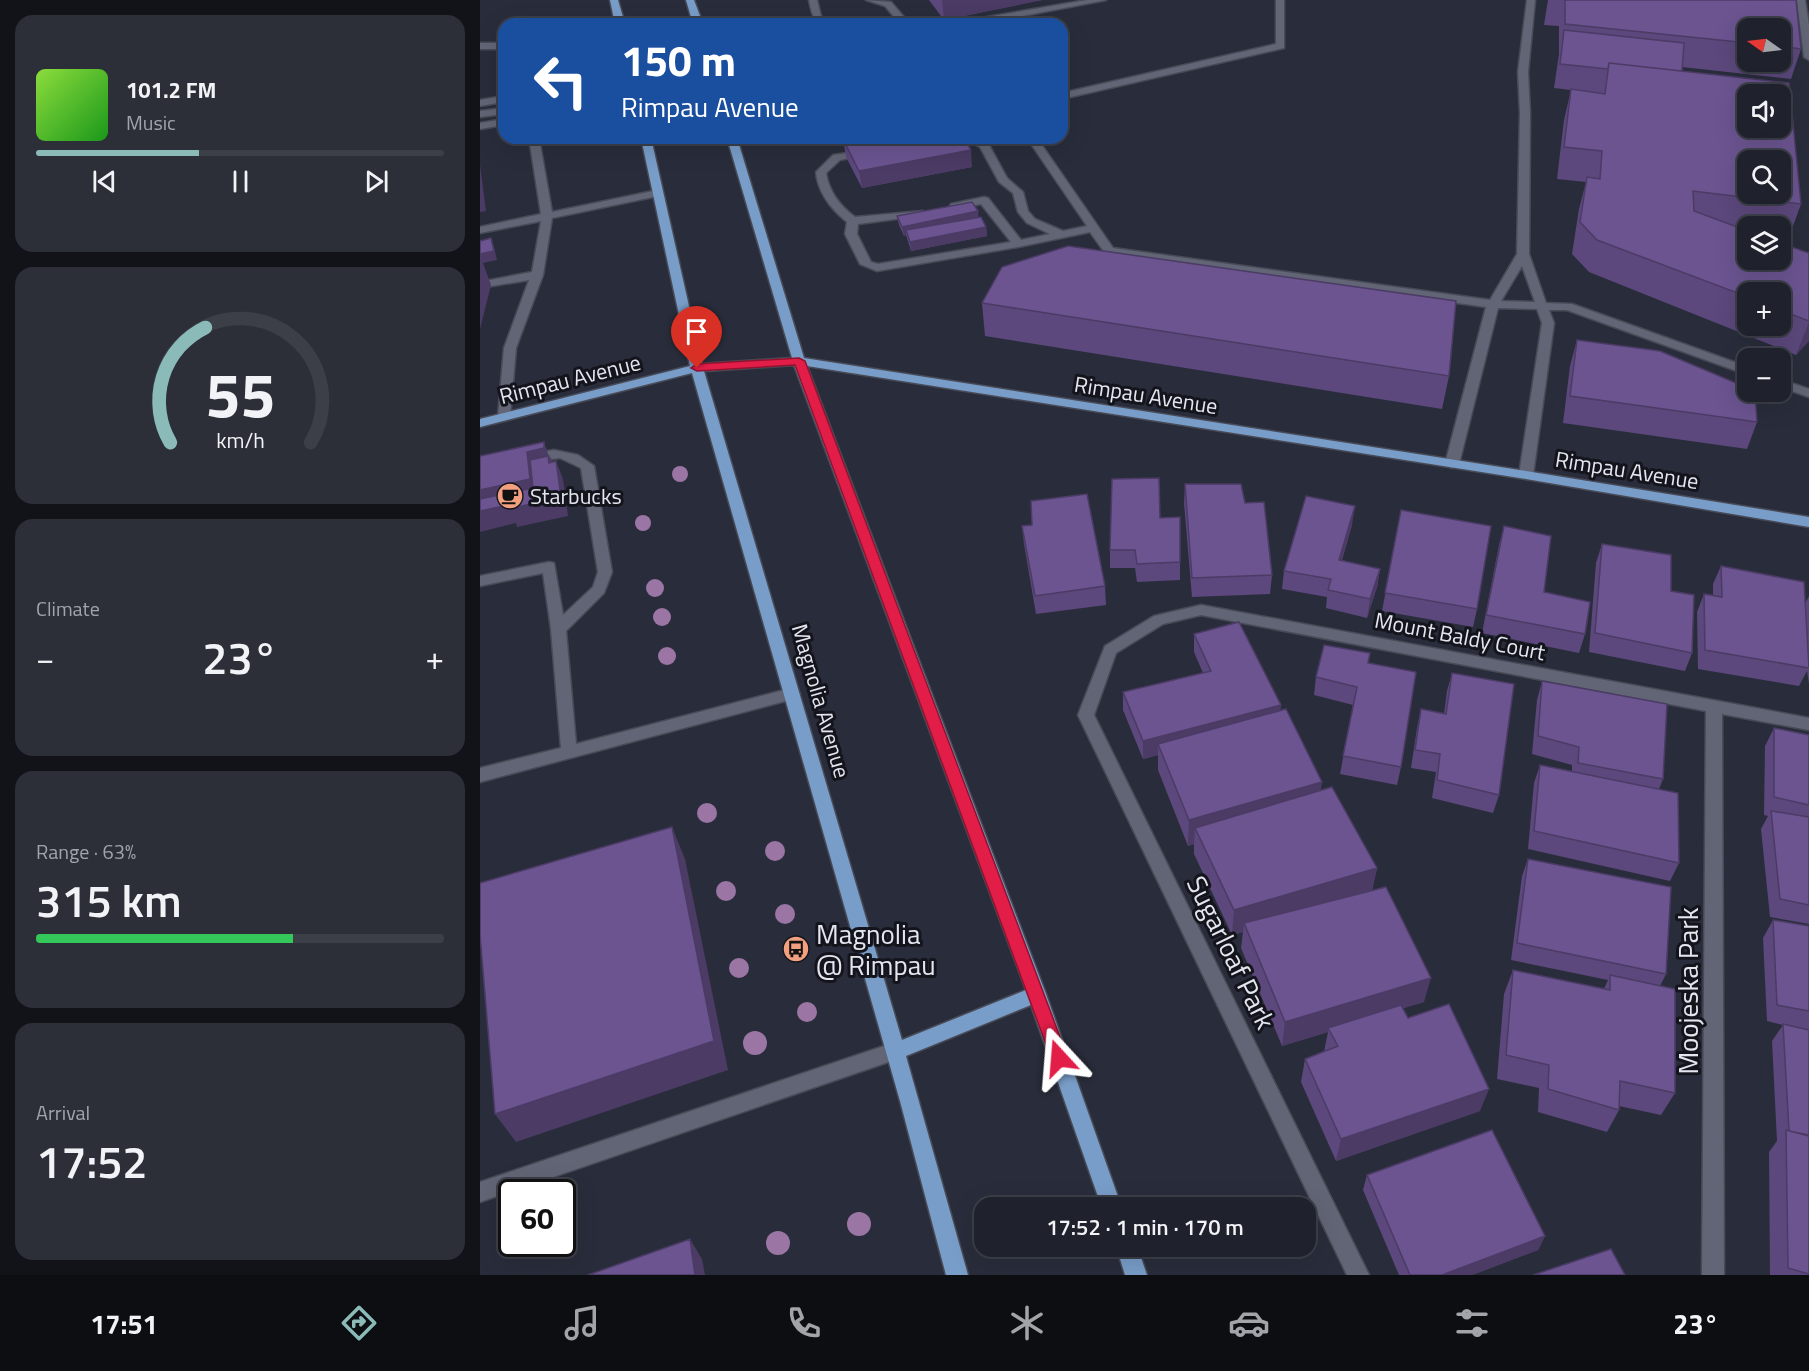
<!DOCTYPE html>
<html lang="en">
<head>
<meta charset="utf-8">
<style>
	body { margin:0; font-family:"Titillium Web",sans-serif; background:#2c2f38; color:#f1f3f6; height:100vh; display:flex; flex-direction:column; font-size:22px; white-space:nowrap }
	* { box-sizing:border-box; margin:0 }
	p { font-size:20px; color:#a1a4a9 }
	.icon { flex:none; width:33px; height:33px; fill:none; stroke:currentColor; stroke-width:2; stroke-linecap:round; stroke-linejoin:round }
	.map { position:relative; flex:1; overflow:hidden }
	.panel { display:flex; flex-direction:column; gap:15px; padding:15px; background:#111318; width:480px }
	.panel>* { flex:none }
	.top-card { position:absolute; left:18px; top:18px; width:570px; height:126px; border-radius:18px; box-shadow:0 6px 24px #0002,0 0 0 2px #3c3f48; background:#1a4fa0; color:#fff; overflow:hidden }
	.needle { width:39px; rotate:284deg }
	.buttons { position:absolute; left:1257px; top:18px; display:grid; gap:12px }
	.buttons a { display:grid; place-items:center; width:54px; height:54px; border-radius:12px; background:#1f222c; box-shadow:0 6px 24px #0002,0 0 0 2px #3c3f48; font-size:30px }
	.speed { position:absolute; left:18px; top:1179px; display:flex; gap:12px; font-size:30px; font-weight:700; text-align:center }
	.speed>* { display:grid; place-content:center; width:78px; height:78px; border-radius:50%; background:#1f222c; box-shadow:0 6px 24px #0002,0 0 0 2px #3c3f48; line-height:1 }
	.speed .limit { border:3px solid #111; border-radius:9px; background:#fff; color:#111 }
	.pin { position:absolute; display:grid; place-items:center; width:51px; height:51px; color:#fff; margin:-62px -26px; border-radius:50% 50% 50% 0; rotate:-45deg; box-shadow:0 0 6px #0007 }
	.pin .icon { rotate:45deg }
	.me { position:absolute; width:66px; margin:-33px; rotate:341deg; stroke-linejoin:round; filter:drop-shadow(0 0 4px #0008) }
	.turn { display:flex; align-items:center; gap:21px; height:126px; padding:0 24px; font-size:27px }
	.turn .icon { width:78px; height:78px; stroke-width:2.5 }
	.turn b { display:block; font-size:42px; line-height:51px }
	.big { font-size:45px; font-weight:600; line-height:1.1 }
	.panel .tile { flex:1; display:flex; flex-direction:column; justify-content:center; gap:9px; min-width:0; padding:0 21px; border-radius:18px; background:#2c2f38 }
	.panel .dial { align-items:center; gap:0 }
	.dial svg { height:156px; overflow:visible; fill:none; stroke:#3c3f48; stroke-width:7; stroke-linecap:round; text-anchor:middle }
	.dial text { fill:#f1f3f6; stroke:none }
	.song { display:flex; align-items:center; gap:18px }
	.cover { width:72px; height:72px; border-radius:9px; background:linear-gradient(135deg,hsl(90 70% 55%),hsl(120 70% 35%)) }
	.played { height:6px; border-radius:3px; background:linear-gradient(90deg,#8bbbb9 40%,#3c3f48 40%) }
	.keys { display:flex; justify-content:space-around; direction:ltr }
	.heat { display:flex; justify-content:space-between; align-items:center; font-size:33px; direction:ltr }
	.charge { height:9px; border-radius:4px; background:linear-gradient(90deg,#34c759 63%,#3c3f48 0) }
	.trip { position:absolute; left:494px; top:1197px; width:342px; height:60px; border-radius:18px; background:#1f222c; box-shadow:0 6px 24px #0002,0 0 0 2px #3c3f48; font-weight:600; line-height:60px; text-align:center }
	.tabs { display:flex; height:96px; justify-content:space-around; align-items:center; background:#0c0e12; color:#a1a4a9 }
	.tabs .icon { width:42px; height:42px }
	.tabs .current { color:#8bbbb9 }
	.tabs b { font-size:27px; color:#f1f3f6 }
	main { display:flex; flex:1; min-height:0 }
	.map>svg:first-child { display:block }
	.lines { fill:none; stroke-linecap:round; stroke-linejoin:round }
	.minor-casing { stroke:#484b57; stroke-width:3 }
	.major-casing { stroke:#484b57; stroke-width:3 }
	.minor { fill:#616575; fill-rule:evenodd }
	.major { fill:#789dc8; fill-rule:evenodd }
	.tree { fill:#9b75a4 }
	.wall { fill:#5c487c; fill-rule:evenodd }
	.shaded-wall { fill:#4b3b65 }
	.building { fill:#6b5490; stroke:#4b3b65; stroke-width:1.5; fill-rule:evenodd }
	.route { fill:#e11d48; stroke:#92132f; stroke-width:1.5 }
	.labels { text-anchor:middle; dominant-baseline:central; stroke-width:6; stroke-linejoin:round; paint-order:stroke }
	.street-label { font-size:22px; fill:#e3e6ef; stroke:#14151c }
	.poi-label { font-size:22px; fill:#e3e6ef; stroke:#14151c; text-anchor:start }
	.near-poi-label { font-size:27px; fill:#e3e6ef; stroke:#14151c; text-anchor:start }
	.near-street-label { font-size:27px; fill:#e3e6ef; stroke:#14151c }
</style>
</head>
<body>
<main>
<section class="panel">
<div class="tile">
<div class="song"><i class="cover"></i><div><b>101.2 FM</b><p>Music</p></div></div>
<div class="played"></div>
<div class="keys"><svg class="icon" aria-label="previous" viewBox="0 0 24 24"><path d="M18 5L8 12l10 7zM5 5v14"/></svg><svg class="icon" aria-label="pause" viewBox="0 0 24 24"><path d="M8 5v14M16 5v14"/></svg><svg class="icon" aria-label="next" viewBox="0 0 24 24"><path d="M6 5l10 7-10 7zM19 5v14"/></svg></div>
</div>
<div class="tile dial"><svg viewBox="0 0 100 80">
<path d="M14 69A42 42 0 1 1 86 69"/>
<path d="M14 69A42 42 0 0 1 32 10" stroke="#8bbbb9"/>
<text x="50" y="56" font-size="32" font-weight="700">55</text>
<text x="50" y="72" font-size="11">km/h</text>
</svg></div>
<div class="tile"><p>Climate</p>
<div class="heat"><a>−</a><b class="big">23°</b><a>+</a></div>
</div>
<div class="tile"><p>Range · 63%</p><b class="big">315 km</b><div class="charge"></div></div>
<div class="tile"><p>Arrival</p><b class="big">17:52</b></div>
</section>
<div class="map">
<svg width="1329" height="1275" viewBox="0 0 1329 1275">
	<rect width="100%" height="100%" fill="#292d3b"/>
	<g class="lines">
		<defs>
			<path id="minor" d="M329,0H337L341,16L351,24C333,24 332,15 329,0Z
				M386,0L411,2L430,24H420L405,6Z
				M607,0H626L500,24H479L484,21Z
				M796,0H804V48L582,99V93L796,44Z
				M1047,0H1055L1048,72L1050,113L1049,254L1066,303L1092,304L1268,367V375L1087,310H1069L1074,323L1053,475L1046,479L1039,475L1062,323L1057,309L1018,308L979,464L972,468L965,464L1006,307L629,254L625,253L610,232L538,247L397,271L380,264L365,234L367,222C351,209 338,193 336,172L353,155L390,150V154L360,160L346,173C349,192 360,206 375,217L443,211V215L439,216L378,224L377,234L391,262L398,264L531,242L501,204L475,209L470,206L471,204L504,197L508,198L541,240L570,234L547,223L538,212L533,193L519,182L500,147L483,138H497L508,143L527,178L543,192L548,211L555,219L583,231L607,226L547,138H557L633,248L1010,300L1037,254L1040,113L1038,72ZM1042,266L1055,302L1021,301Z
				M1317,0H1325L1329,25V60L1324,57Z
				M0,43H24V49H0Z
				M24,96V102L0,106V100Z
				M24,108V114L0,117V111Z
				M24,119V125L0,129V123Z
				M49,138H59L72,212L178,190L183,193L178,196L72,218L63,275L36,348L30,417L24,421L18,417L24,348L49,280L0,288V282L52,272L61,221L0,233V227L61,214Z
				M1300,379L1329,389V397L1300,387Z
				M74,450L98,455L114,466L132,572L124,593L86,631L96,744L312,688L317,690L320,694L317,698L0,782V768L81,748L71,629L63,573L0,586V576L69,562L74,563L83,615L113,587L118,572L101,468L80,458L51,462L44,458L46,455Z
				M721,605L1329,718V730L1242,714L1244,1275H1222L1226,711L721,615L683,624L636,653L614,715L889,1275H867L598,715L625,646L674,616Z
				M416,1042L423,1045L426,1051L423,1057L0,1202V1182Z"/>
			<path id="major" d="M130,0H138L145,24H135Z
				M206,0H214L223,24H213Z
				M161,138H171L222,364L312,358L247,138H257L324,358L1046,471L1329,517V527L1046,479L327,366L566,994L642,1208H622L551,1005L426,1056L488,1275H466L420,1101L212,373L0,427V419L210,366ZM314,365L546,990L422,1040L224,371Z
				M636,1246H657L667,1275H645Z"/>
		</defs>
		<!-- minor casing -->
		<use href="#minor" class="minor-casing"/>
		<!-- major casing -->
		<use href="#major" class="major-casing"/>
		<!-- minor -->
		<use href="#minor" class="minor"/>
		<!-- major -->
		<use href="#major" class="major"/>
	</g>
	<!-- trees -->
	<g class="tree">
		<circle cx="200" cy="474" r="8"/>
		<circle cx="163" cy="523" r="8"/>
		<circle cx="175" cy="588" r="9"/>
		<circle cx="182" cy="617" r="9"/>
		<circle cx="187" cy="656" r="9"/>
		<circle cx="227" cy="813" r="10"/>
		<circle cx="295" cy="851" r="10"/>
		<circle cx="246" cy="891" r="10"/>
		<circle cx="305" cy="914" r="10"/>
		<circle cx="259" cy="968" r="10"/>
		<circle cx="327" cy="1012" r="10"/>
		<circle cx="275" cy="1043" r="12"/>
		<circle cx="379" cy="1224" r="12"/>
		<circle cx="298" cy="1243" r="12"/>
	</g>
	<!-- wall -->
	<path class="wall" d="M449,0H562L464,20Z
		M1068,0H1316L1321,49L1311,79L1202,67V71L1309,83L1321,204L1309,237L1300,236V226H1268V260H1300V243L1329,253V341L1316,355L1109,272L1092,254L1099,209L1106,182L1077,179L1084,120L1091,90L1074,88L1079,54V26L1064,25ZM1268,28H1300V62H1268ZM1268,94H1300V128H1268ZM1268,160H1300V194H1268ZM1268,292H1300V326H1268Z
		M363,139L492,167L382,188L366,157Z
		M498,211V217L506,227L507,236L431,251L426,235L424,236L419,225L417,216Z
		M502,303L969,376L962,409L505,336Z
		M1097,340L1277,422L1267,449L1083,423L1090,366Z
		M705,484L765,503L792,575L790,594L712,597L704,503Z
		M921,510L997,609L993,627L902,611Z
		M680,518L700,562V580L657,582L655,568H630V550Z
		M872,525L862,560L900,569L897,587L887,618L846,608L847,597L802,589L804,571Z
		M542,526L625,586L626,605L556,614L544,544Z
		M1024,526L1064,592L1105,634L1099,653L1002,633L1019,545Z
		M1122,544L1191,591L1212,653L1205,671L1109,652L1116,563Z
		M1241,566L1325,604L1329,596V684L1327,671L1319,686L1218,669L1217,612L1224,594L1233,595V584Z
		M714,634L801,705L800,710L841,790L897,868L892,891L944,1002L923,1008L928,1018L1000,1111L856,1161L821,1082L825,1059L844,1052L848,1032L802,1046L761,948L763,932L752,935L714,854V844L708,846L678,770V755L663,759L643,710V692L723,673L714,652Z
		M889,663L921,767L917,785L860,774L873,705L834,695L836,677Z
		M972,673L1019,795L1013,813L952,798L956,772L931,768L937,728L941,709L964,714L967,691Z
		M1062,681L1183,779L1179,789L1199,863L1190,881L1048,849L1054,783L1060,765L1092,771V765L1052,754L1057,700Z
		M1294,728L1329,735V924L1290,917L1281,829L1288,816L1284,815L1285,746Z
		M1048,859L1186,974L1180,986L1195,1093L1181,1115L1139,1106V1110L1127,1132L1058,1112L1059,1088L1017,1079L1024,994L1033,970L1124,989L1128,980L1031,960L1042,876Z
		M1293,920L1329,926V1275H1290L1289,1152L1297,1141L1292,1041L1303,1025L1287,1021L1283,938Z
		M887,1175L1065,1236L1058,1250L992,1275H919L883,1190Z"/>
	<!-- shaded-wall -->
	<path class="shaded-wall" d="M462,0H562L464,20Z
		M491,150L492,167L382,188L379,171Z
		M0,165L6,211L0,212Z
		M498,211L499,220L426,230V235L424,236L422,227Z
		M506,227L507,236L431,251L430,242Z
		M11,238L14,247L17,260L3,263L11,285L0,329V254Z
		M1329,322V341L1316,355Z
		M64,442L70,460L69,454L73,463L76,461L83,479L88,516L37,527L36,523L0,532V490L47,452Z
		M875,506L872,525L856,578L859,560Z
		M900,569L897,587L887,618L890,599Z
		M801,705L799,723L678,744V755L663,759V741Z
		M842,782L838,808L715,828L714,844L708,846L709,820Z
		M192,827L205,859L248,1070L36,1142L15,1114Z
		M897,868L891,894L764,923L763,932L752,935L754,910Z
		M951,978L944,1002L850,1031L848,1028V1032L802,1046L805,1022Z
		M1009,1089L1000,1111L856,1161L861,1139Z
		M1065,1236L1058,1250L992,1275H962Z
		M210,1239L222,1259L225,1275H215Z"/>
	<!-- building -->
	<path class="building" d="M1085,0H1316L1321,49L1300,46V28H1268V43L1085,24Z
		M1084,30L1204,43L1202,71L1129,63L1128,69L1080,64Z
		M1129,63L1309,83L1321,204L1213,191L1214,211L1268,231V260H1300V243L1329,253V321L1300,310V292H1268V297L1117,240L1100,222L1107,177L1120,179L1122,151L1084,147L1091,89L1125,94ZM1268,94H1300V128H1268ZM1268,160H1300V194H1268Z
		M373,138H484L491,150L379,171L363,139Z
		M492,202L498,211L422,227L417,216Z
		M501,217L506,227L430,242L426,230Z
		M11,238L14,251L0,254V241Z
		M588,246L976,301L969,376L502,303L522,267Z
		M1097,340L1180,351L1268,388V392H1275L1277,422L1090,396Z
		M64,442V448L47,452L50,479L0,490V456Z
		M68,456L69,463L76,461L81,497L29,509V505L0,511V499L53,488L50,460Z
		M679,478L680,518L700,517V562L657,564L655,550H630L632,479Z
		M705,484H761L765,503L784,502L792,575L712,578Z
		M607,494L625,586L555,596L542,526L552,525L551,501Z
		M826,496L875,506L859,560L900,569L890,599L848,590L851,579L804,571Z
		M921,510L1011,526L997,609L905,593Z
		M1024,526L1071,536L1064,592L1110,602L1105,634L1006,615Z
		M1122,544L1191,555V591L1214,595L1212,653L1115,633Z
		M1241,566L1324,582L1329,668L1225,650L1224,594L1242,597Z
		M759,622L801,705L663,741L643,692L731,671L714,634Z
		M844,645L890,653L888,663L936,672L921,767L863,756L877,687L836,677Z
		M972,673L1034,684L1019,795L957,780L960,754L935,750L941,709L966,714Z
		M1062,681L1187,704L1183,779L1098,763L1099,747L1058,736Z
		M806,709L842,782L709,820L678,744Z
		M1294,728L1329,735V805L1294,797Z
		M1060,765L1198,793L1199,863L1054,831Z
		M852,787L897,868L754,910L715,828Z
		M1291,811L1329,817V905L1300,899Z
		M192,827L234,1041L15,1114L0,935V883Z
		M1048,859L1191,887L1186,974L1037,943Z
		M906,887L951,978L805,1022L764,923Z
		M1293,920L1329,926V1011L1297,1005Z
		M1033,970L1130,990V975L1195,989V1093L1140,1081L1139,1110L1068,1089L1069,1065L1026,1055Z
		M969,1004L1009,1089L861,1139L825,1059L858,1046L848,1028L921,1005L928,1018Z
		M1303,1024L1329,1030V1135L1309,1131Z
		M1012,1130L1065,1236L962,1275H930L887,1175Z
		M1306,1130L1329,1136V1274L1308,1268Z
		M210,1239L215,1275H108Z
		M1131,1249L1145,1275H1053Z"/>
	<!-- route -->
	<path class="route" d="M319,358L325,361L588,1058L586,1064L579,1066L573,1064L571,1058L315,365L217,371L211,368L217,364Z"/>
	<!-- icons -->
	<defs>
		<symbol id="cafe-disc" viewBox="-11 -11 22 22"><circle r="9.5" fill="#f2a080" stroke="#14151c"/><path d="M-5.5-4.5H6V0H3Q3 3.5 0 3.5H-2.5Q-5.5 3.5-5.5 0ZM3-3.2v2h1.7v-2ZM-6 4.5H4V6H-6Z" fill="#111"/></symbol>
		<symbol id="bus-disc" viewBox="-11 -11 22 22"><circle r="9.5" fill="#f2a080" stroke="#14151c"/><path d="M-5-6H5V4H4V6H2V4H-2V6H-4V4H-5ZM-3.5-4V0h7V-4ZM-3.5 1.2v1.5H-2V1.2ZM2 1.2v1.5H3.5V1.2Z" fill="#111"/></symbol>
	</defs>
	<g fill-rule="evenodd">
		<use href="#cafe-disc" x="15" y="481" width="30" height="30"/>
		<use href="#bus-disc" x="301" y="934" width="30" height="30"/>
	</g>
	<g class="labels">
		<!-- street labels -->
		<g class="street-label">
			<text transform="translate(90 379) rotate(-14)">Rimpau Avenue</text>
			<text transform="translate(666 395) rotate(9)">Rimpau Avenue</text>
			<text transform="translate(1147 470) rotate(9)">Rimpau Avenue</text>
			<text transform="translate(980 636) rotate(11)">Mount Baldy Court</text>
			<text transform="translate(341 701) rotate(74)">Magnolia Avenue</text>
		</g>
		<!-- poi labels -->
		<g class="poi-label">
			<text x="50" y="496">Starbucks</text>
		</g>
		<!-- near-poi labels -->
		<g class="near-poi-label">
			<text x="336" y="933">Magnolia<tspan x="336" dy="31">@ Rimpau</tspan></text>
		</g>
		<!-- near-street labels -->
		<g class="near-street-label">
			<text transform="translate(752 952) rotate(64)">Sugarloaf Park</text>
			<text transform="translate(1207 991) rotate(-90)">Moojeska Park</text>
		</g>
	</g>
</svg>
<div class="buttons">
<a><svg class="needle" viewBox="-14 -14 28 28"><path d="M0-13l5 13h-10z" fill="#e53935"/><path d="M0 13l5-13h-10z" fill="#a1a4a9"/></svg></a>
<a><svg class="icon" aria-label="sound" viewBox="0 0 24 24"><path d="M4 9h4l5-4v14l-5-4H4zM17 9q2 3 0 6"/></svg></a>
<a><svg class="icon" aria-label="search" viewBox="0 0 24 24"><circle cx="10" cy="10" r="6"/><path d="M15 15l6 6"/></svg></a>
<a><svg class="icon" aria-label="layers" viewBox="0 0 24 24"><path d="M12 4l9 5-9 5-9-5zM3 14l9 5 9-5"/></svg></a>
<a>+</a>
<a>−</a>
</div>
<div class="speed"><div class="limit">60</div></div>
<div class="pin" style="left:217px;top:368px;background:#d93025"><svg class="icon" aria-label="arrive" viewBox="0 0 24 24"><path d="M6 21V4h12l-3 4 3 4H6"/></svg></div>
<svg class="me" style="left:579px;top:1058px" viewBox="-20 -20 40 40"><path d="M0-17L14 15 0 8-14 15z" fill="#e11d48" stroke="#fff" stroke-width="4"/></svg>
<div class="trip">17:52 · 1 min · 170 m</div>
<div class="top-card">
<div class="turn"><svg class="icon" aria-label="left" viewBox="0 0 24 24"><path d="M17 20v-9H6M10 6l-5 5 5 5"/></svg><div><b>150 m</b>Rimpau Avenue</div></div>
</div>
</div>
</main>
<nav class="tabs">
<b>17:51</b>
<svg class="icon current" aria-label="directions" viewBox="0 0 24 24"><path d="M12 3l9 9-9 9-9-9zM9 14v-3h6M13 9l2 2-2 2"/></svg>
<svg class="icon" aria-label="music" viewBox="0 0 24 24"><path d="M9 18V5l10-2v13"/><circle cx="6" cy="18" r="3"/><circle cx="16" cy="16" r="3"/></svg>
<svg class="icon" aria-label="phone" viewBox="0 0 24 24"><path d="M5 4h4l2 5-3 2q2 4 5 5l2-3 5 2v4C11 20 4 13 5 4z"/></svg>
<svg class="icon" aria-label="climate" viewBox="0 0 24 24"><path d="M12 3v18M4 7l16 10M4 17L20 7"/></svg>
<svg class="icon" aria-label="car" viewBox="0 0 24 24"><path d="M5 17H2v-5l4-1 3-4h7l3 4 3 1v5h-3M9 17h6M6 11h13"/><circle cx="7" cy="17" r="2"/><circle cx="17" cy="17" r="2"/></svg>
<svg class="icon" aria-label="filters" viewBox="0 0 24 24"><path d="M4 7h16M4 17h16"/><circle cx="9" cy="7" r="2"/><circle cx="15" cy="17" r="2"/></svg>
<b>23°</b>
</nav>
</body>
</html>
